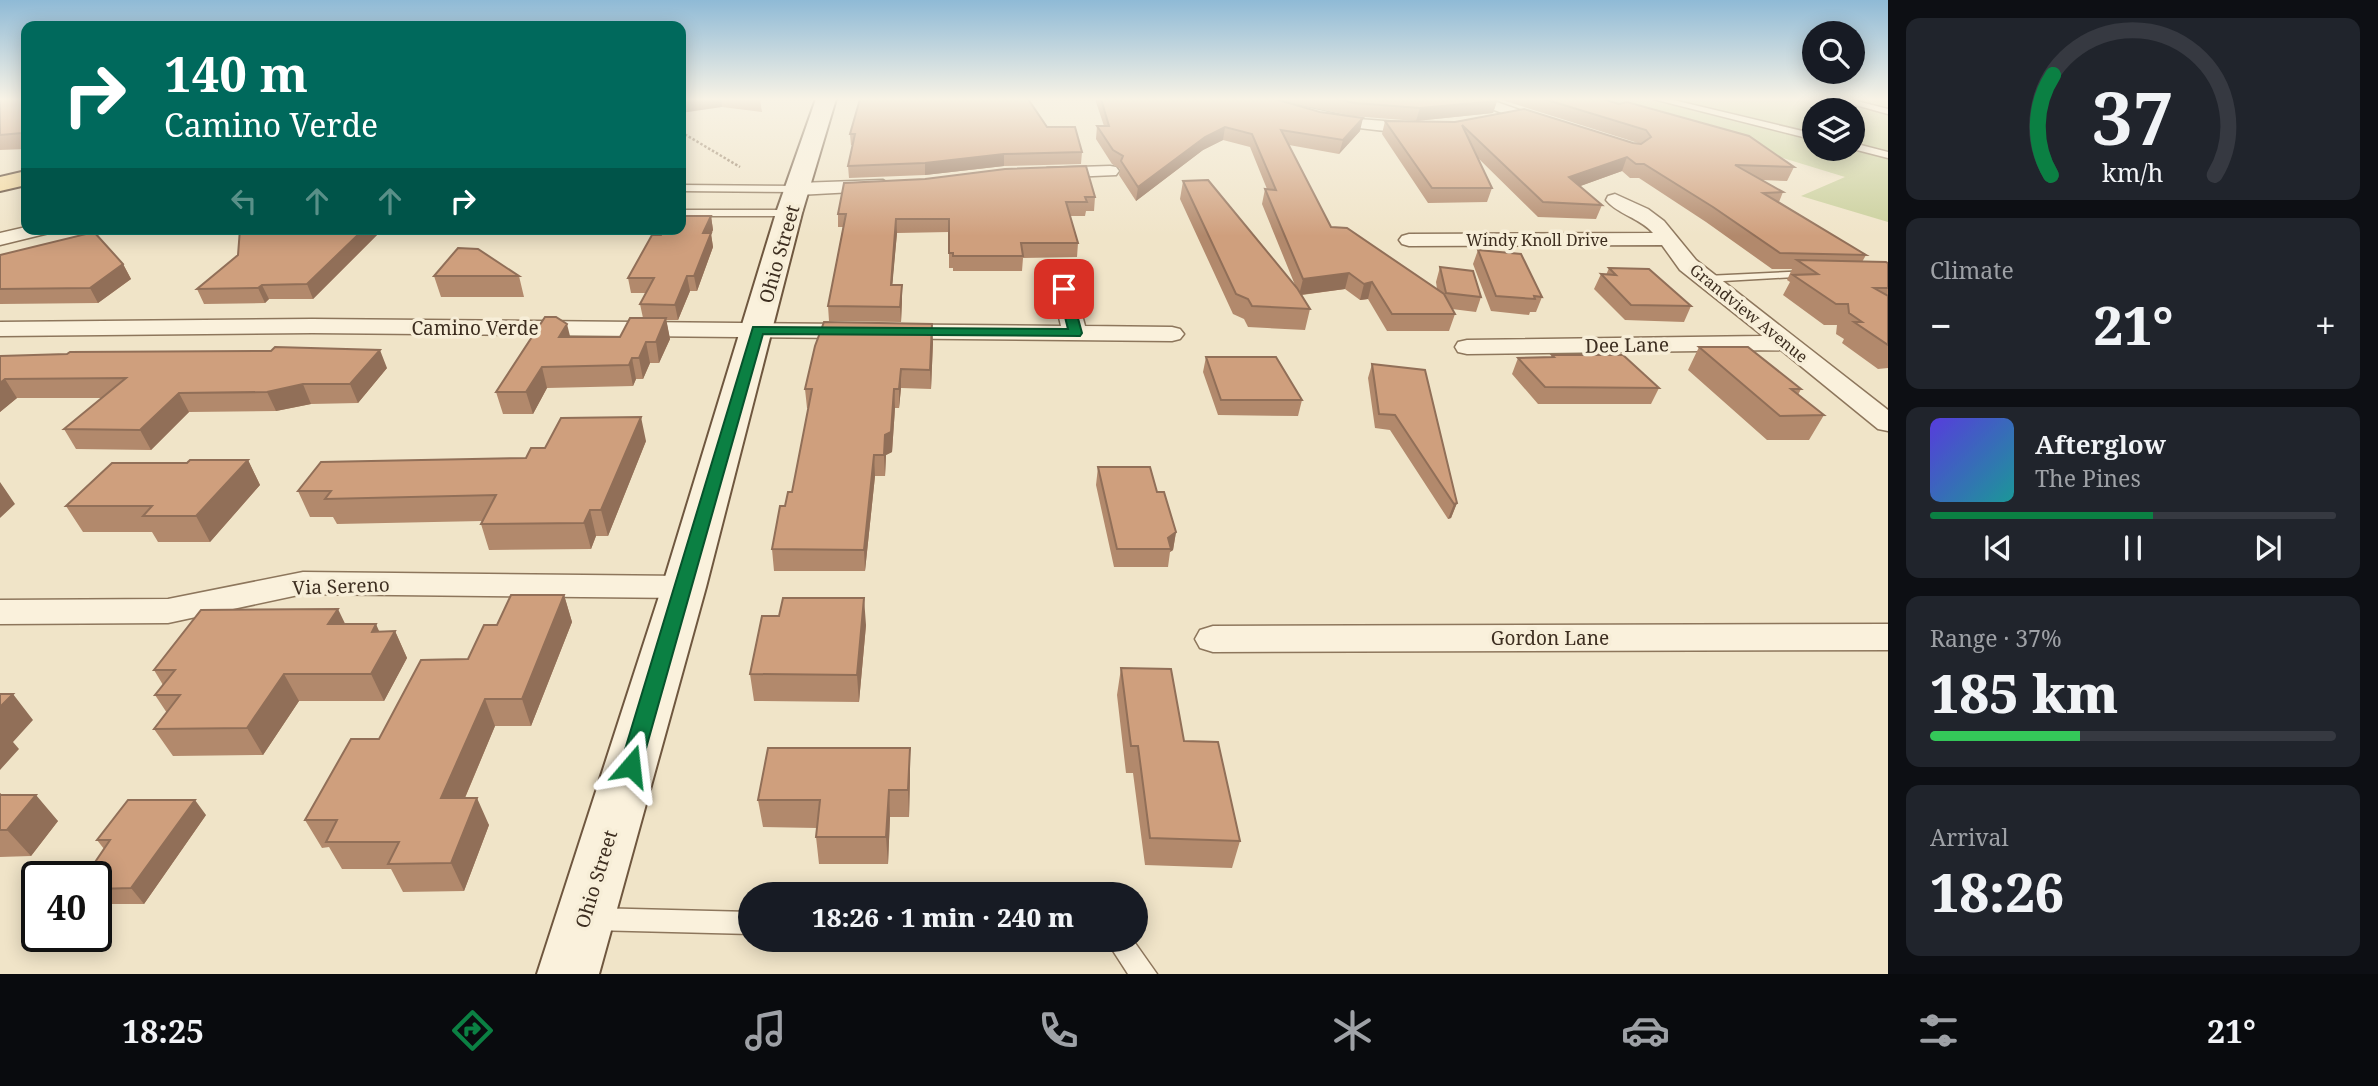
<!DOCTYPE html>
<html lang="en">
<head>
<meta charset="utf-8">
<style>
	body { margin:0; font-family:"Noto Serif",serif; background:#20242c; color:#f1f3f6; height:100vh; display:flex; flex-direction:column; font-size:26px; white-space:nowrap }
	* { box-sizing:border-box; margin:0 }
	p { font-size:23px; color:#9ea1a6 }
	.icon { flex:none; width:38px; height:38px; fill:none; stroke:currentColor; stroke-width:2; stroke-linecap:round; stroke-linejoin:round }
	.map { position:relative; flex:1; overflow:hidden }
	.side { display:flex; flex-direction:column; gap:18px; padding:18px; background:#0d0f14; width:490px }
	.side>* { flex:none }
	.hud { position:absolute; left:21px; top:21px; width:665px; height:214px; border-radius:14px; box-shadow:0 4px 18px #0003; background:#00695c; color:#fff; overflow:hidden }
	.buttons { position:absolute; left:1802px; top:21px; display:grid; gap:14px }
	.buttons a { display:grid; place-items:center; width:63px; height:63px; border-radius:50%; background:#171b24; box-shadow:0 4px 18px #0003; font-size:35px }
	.speed { position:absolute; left:21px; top:861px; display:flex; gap:14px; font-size:35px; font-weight:700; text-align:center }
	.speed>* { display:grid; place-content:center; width:91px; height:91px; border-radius:50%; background:#171b24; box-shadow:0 4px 18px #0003; line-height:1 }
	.speed .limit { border:4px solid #111; border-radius:10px; background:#fff; color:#111 }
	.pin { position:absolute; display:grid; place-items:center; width:60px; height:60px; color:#fff; margin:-30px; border-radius:14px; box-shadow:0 4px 10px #0006 }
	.me { position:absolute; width:77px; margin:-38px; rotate:17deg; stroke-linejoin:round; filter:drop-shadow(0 0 5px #0008) }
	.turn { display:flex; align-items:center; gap:24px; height:147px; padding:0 28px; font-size:32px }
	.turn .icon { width:91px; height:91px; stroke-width:2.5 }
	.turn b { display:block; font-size:49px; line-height:60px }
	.lanes { display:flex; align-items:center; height:66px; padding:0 28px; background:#0003; justify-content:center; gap:35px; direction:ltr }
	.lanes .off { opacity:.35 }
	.big { font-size:52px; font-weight:800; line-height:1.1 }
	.side .tile { flex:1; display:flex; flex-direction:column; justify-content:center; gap:10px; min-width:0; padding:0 24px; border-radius:14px; background:#20242c }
	.side .dial { align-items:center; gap:0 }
	.dial svg { height:182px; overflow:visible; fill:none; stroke:#363941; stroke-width:7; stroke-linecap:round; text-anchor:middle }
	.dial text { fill:#f1f3f6; stroke:none }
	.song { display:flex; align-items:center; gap:21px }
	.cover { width:84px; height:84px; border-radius:10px; background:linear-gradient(135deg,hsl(250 70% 55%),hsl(180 70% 35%)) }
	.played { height:7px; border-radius:4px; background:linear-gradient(90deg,#0b8043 55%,#363941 55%) }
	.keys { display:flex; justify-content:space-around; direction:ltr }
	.heat { display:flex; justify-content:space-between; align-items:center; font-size:38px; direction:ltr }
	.charge { height:10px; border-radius:5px; background:linear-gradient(90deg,#34c759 37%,#363941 0) }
	.trip { position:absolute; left:738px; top:882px; width:410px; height:70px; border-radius:35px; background:#171b24; box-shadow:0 4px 18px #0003; font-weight:800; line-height:70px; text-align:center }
	.menu { display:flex; height:112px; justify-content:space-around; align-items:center; background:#090b0e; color:#9ea1a6 }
	.menu .icon { width:49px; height:49px }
	.menu .on { color:#0b8043 }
	.menu b { font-size:32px; color:#f1f3f6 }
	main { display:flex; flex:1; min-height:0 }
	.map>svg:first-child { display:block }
	.green { fill:#c9cf9b; fill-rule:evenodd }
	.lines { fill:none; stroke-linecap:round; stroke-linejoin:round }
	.lane-casing { stroke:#8d765c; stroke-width:3 }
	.street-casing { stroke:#8d765c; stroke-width:3 }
	.secondary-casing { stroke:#6f573f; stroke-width:4 }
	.primary-casing { stroke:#5b4430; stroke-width:4 }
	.path { stroke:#8d765c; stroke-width:2.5; stroke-dasharray:2.5 2; stroke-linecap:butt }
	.lane { fill:#faf1dc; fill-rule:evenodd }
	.street { fill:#faf1dc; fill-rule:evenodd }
	.secondary { fill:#faf1dc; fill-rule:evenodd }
	.primary { fill:#f3d9a0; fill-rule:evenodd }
	.wall { fill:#b2896c }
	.shaded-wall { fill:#916f58 }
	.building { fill:#cf9f7d; stroke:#916f58; stroke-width:2 }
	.route { fill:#0b8043; stroke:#07532c; stroke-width:2 }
	.labels { text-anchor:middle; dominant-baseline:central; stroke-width:7; stroke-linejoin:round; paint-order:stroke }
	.far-street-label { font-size:16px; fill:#3d2e20; stroke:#f7eed8 }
	.street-label { font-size:19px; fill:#3d2e20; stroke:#f7eed8 }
</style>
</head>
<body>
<main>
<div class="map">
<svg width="1888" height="974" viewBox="0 0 1888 974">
	<rect width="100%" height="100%" fill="#f0e4c8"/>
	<!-- green -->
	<path class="green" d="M1591,99H1888V222L1801,196L1845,177ZM1815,110H1853V149H1815Z"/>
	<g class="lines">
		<defs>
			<path id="lane" d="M1653,99H1669L1815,134V140Z
				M1834,99H1849L1888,109V114Z
				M1853,143L1888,152V158L1853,149Z
				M681,185L798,186L803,189L798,192L681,191Z
				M681,210H789L794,213L789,216H681Z
				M1809,271L1813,272V276L1706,282L1700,279L1706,276Z
				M592,908L751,912V934L592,930L583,927L580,919L583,911Z
				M1106,940H1133L1157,974H1128Z"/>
			<path id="street" d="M1246,99H1270L1358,119L1424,124L1432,129L1424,134C1388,132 1270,121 1246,99Z
				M1465,99H1488L1551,121L1553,124L1551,127H1539Z
				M1110,166L1116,167L1119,171L1116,175L1047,178L1038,173L1047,168Z
				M883,180L892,186L890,190L798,195L789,189L798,183Z
				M1615,194L1648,209L1664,221L1696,260L1888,410V431L1878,429L1781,350L1467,354L1458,352L1455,347L1458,342L1467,340L1763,336L1680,270L1662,245L1409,246L1402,244L1399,240L1402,236L1409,234L1653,233C1640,218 1617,214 1606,200L1608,196Z
				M26,227V229H52L49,233L0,245V233Z
				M1060,267L1068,269L1071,274L1085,326L1172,327L1180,329L1184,334L1180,339L1172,341L312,333L0,336V322L312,319L1061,326L1049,274L1052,269Z
				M303,572L684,576L696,579L701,587L696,595L684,598L303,594L168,623L0,624V600L168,599Z
				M1888,624V650L1213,652L1200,648L1195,639L1200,630L1213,626Z"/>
			<path id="secondary" d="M816,99H836L802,213L706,587L599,974H537L662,587L776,213Z"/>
			<path id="primary" d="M26,171V185L0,191V177Z"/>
		</defs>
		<!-- lane casing -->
		<use href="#lane" class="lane-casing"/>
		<!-- street casing -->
		<use href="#street" class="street-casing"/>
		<!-- secondary casing -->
		<use href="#secondary" class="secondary-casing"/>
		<!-- primary casing -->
		<use href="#primary" class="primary-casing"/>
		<!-- path -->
		<path class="path" d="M681,132L740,167"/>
		<!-- lane -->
		<use href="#lane" class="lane"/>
		<!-- street -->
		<use href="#street" class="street"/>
		<!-- secondary -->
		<use href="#secondary" class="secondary"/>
		<!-- primary -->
		<use href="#primary" class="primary"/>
	</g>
	<!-- wall -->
	<path class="wall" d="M0,99H26V149L0,150Z
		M681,99H759L760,100L762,112L722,107Z
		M1095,99H1494L1497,101L1493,113L1416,121L1352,116L1276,100L1360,131L1339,154L1289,145L1331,227L1437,289L1436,282L1440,267L1481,297L1476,312L1452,309L1455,314L1449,331H1387L1368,299L1360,300L1345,289L1302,295L1310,309L1305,330L1248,327L1244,319L1233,314L1180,199L1183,181L1295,285L1262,204L1265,189H1267L1250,147L1223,140L1203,150L1136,201L1119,175L1120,169L1112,164L1096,139L1097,126H1104Z
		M1499,99H1603L1794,167L1787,181L1762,180L1783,192L1779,202L1866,255L1862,262L1888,263V368L1878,369L1842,343L1844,339L1836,334L1837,325H1824L1783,295L1790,282L1787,280L1792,269H1772L1706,222L1639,178H1630L1622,171L1580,186L1602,205L1596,219L1538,217L1477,157L1492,188L1487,202L1428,203L1382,134L1385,121L1455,122L1641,144Z
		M1047,127L1082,152L1081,164L1004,166L925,175L849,178L848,166L853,145H851L850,134Z
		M844,183L1095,197L1094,211H1086L1085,216H1070L1078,243L1077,257L1023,258L1022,271H953V268H949V232L897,233L892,285L902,300L901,322L829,321L828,306L843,227H838V214Z
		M711,216L713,230L711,234L713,247L697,291H690L678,320H666L670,339L659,363H650L643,379H636L633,386L547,388L533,414H503L496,392L570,337H620L643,318L640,304L646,293H631L628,278L661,235Z
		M382,230L313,299H269L265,303L204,304L197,289L238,255Z
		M1478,250L1542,297L1536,312H1530L1529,315L1491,311L1473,264Z
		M0,255L123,264L131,279L98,303L0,304Z
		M1609,268L1691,306L1684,322L1625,320L1594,289L1601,274L1606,275Z
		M434,276H519L524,297H441Z
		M933,342L931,389L901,388L899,408H895L892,452L886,455L885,476H875L865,571H774L772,549L785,506L792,492L808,408H807L805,389Z
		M1699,347L1801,389L1798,395L1824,415L1809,440H1767L1688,370Z
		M1552,355L1659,388L1651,404H1538L1512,374L1518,358L1551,357Z
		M0,356L387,368L358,403L311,404L276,411L189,412L151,450L76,449L64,429L102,398H17L0,412Z
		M1206,357L1302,400L1298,416L1218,415L1203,372Z
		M1372,364L1457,503L1451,518L1448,519L1390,430L1375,428L1368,378Z
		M646,441L608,536H596L591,549L489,550L481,524L482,521L337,524L333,517H310L298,491L526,458L545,448Z
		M248,460L260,485L210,542H158L152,532H83L66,506L187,463Z
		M1098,467L1157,492L1176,532L1173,550L1170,552L1168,567H1114L1096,485Z
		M564,595L572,622L531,726H495L465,798L489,825L464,891L403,892L391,869H342L329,847L322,848L305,820L379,739L468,659L497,625Z
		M345,624L380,631H395L407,658L384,701H299L263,755L173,756L154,729L167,713L155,695L163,685L154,670Z
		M866,625L859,702L754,701L750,674Z
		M1121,668L1184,741L1240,841L1232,868L1145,865L1133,773H1126L1117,695Z
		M910,748V775L909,817H890L888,864H819L816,837L817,828L763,827L758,800Z
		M0,793L2,795L58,821L31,856L0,857Z
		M206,815L144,904H96V877L104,849L97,840Z"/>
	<!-- shaded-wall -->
	<path class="shaded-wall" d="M696,99H721L722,107L681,113V102Z
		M1497,101L1493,113L1416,121L1420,108Z
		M1363,118L1360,131L1339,154L1343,140Z
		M1225,127L1223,140L1203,150L1136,201L1138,187L1205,137Z
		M26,131V141L22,133Z
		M1004,154V166L925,175V163Z
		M1627,157L1622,171L1564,192L1569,177Z
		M711,216L713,230L711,234L713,247L697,291L694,276L703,233Z
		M896,219L897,233L891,300V285Z
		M364,229L382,230L313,299L307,284Z
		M123,264L131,279L98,303L90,288Z
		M1349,273L1345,289L1299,295L1303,279Z
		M687,276L690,291L678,320L675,305Z
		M1372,282L1368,299L1360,300L1364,284Z
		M262,285L269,299L265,303L258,288Z
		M902,285V300L901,322L900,307Z
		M666,318L670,339L659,363L656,342Z
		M567,324L572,344L559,337Z
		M932,324L933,342L931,389L930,370Z
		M646,342L650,363L643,379L639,358Z
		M380,350L387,368L358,403L350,384Z
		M632,358L636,379L633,386L629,365Z
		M542,367L547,388L533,414L526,392Z
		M901,369V388L899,408V389Z
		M5,379L17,398L0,412V383Z
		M303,384L311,404L276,411L267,392Z
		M894,389L895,408L892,452L886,455L885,476L884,455L885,435Z
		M179,393L189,412L151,450L140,430Z
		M641,417L646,441L608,536L601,510Z
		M874,455L875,476L865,571L864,550Z
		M248,460L260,485L210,542L196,516Z
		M0,482L15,504L0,518Z
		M1457,503L1451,518L1448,519L1454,504Z
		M590,510L596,536L591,549L584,523Z
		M1176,532L1173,550L1170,552L1171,549L1168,538Z
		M564,595L572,622L531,726L522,699Z
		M864,598L866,625L859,702L857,675Z
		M338,609L351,636L328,624Z
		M376,624L386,647L395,631L407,658L384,701L371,674L372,632Z
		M284,674L299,701L263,755L247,728Z
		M13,694L33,720L13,742L19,749L0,770V707Z
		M485,699L495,726L453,826L441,798Z
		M910,748V775L909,817L908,790Z
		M889,790L890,817L888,864L886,837Z
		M0,793L20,815L36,795L58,821L31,856L7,830L0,800Z
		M477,798L489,825L464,891L451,863Z
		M195,800L206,815L144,904L131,888Z"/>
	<!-- building -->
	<path class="building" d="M0,99H26V131L22,133L0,135Z
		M681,99H696L681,102Z
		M860,99H1028L1047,127H1075L1082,152L1004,154L925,163L848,166L855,134H850Z
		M1101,99H1275L1320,112L1363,118L1343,140L1281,130L1331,227L1347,228L1444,294L1455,314H1392L1372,282L1364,284L1349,273L1303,279L1265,189L1276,190L1252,134L1225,127L1205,137L1138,187L1121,161L1123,156L1113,150L1097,126H1109Z
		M1336,99H1494L1497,101L1420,108L1355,103Z
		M1544,99H1603L1619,104L1627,102L1749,136L1794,167L1735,165L1783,192L1763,193L1866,255L1780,253L1713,207L1644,164H1636L1627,157L1569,177L1602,205L1543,202L1462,125L1492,188H1432L1385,121L1455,122L1524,109L1633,143L1641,144L1651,137L1646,130Z
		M1086,166L1095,197H1085L1087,202H1066L1078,243H1021L1023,256H953V253H949V219H896L891,285H902L900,307L828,306L846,214H838L844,183L925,179L1005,169Z
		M1208,180L1297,288L1310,309L1252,306L1248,299L1236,294L1183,181Z
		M681,216H711L703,233H711L694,276H687L675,305L640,304L654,278H628L652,235H661L664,229H681Z
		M240,229H364L307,284L262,285L258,288L197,289L238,255Z
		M94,232L123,264L90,288L0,289V255Z
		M458,248L478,249L519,276H434Z
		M1478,250L1521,254L1542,297L1534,296L1535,299L1496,296Z
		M1797,260L1886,262L1888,263V288H1874L1888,296V345L1854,322H1862L1849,313L1848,304H1836L1793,275L1818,274Z
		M1440,267L1473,271L1481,297L1446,293Z
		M1609,268L1649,269L1691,306L1631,305L1601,274L1616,275Z
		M545,317H556L567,324L559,337H620L630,318H666L656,342H646L639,358H632L629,365L542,367L526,392H496Z
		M824,322L932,324L930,370L901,369L899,389H894L891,432L885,435L884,455H874L864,550L772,549L780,506H785L788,492H792L812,389H805L815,346Z
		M275,347L380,350L350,384H303L267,392L179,393L140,430L64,429L126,378L5,379L0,383V356L67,354L70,352L271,351Z
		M1699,347H1748L1801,389H1791L1824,415L1780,416Z
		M1552,355H1623L1659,388L1545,387L1518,358L1554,357Z
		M1206,357H1276L1302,400H1221Z
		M1372,364L1425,370L1457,503L1454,504L1395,415L1379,414Z
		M641,417L601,510H590L584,523L481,524L496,495L325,499L331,491H298L321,462L526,458L531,448H545L561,418Z
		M190,460H248L196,516H143L152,506H66L112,463H187Z
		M1098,467H1150L1157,492H1164L1176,532L1168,538L1171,549H1117Z
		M511,595H564L522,699H485L441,798H477L451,863L388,864L399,842H326L337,820H305L351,739H379L421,660L468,659L484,625H497Z
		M783,598H864L857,675L750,674L762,616H779Z
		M338,609L328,624H376L372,632L395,631L371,674H284L247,728L154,729L180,695H155L175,670H154L201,610Z
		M1121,668L1171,669L1184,741L1218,742L1240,841L1150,838L1138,746H1131Z
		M0,694H13L0,707Z
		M768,748H910L908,790H889L886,837H816L820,800H758Z
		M0,795H36L7,830H0Z
		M128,800H195L131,888L96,889V877H85L110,840H97Z"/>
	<!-- sky -->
	<linearGradient id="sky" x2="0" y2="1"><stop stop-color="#8fbad6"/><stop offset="0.42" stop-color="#f8f3e6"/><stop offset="1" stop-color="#f8f3e6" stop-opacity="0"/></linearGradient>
	<rect width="1888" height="236" fill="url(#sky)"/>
	<!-- route -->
	<path class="route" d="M1064,286L1070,289L1082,333L1080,336L763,334L641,766L638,772L631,774L623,772L620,766L753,327L1068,329L1058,289Z"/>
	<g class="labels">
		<!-- far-street labels -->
		<g class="far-street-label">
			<text x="1537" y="240">Windy Knoll Drive</text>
			<text transform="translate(1749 313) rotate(39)">Grandview Avenue</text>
		</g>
		<!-- street labels -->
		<g class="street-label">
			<text transform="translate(779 254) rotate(-74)">Ohio Street</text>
			<text x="475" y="328">Camino Verde</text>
			<text transform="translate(1627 345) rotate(-1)">Dee Lane</text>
			<text transform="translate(341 586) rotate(-2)">Via Sereno</text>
			<text x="1550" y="638">Gordon Lane</text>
			<text transform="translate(596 879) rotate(-73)">Ohio Street</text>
		</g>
	</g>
</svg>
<div class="buttons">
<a><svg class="icon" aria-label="search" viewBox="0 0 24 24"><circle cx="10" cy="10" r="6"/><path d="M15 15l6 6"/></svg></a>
<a><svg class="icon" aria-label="layers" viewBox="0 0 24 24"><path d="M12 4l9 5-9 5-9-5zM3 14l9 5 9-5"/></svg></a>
</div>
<div class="speed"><div class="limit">40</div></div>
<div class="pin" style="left:1064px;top:289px;background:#d93025"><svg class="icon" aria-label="arrive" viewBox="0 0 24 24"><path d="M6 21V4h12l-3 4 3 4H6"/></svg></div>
<svg class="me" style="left:631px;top:766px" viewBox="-20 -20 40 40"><path d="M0-17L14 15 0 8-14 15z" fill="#0b8043" stroke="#fff" stroke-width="4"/></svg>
<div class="trip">18:26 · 1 min · 240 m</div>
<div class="hud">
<div class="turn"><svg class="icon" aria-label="right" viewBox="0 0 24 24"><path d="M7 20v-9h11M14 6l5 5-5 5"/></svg><div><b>140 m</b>Camino Verde</div></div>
<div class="lanes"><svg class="icon off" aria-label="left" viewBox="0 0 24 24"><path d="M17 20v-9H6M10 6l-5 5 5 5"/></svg><svg class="icon off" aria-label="ahead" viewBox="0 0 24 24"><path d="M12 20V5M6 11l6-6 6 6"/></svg><svg class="icon off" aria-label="ahead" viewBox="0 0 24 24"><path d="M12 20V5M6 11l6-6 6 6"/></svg><svg class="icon" aria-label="right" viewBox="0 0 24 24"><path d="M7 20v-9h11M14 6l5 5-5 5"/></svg></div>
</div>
</div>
<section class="side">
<div class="tile dial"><svg viewBox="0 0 100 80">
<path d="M14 69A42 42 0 1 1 86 69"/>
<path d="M14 69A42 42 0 0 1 15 25" stroke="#0b8043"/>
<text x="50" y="56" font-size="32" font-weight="700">37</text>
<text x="50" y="72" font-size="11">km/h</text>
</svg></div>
<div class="tile"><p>Climate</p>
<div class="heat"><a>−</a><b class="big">21°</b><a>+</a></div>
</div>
<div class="tile">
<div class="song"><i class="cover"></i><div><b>Afterglow</b><p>The Pines</p></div></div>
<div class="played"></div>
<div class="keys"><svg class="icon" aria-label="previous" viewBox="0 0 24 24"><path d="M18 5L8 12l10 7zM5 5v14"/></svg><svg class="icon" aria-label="pause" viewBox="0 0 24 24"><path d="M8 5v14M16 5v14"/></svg><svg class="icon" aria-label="next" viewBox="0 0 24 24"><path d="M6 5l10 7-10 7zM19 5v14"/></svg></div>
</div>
<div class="tile"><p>Range · 37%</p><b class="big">185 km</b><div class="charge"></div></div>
<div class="tile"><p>Arrival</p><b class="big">18:26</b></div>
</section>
</main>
<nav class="menu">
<b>18:25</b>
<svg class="icon on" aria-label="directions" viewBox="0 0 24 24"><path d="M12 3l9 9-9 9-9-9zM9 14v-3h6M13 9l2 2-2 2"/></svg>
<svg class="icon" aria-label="music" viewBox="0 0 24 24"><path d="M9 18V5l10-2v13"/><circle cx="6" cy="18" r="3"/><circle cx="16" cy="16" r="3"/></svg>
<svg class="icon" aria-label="phone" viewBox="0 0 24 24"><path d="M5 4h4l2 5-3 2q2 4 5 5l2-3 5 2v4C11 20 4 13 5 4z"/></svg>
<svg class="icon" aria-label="climate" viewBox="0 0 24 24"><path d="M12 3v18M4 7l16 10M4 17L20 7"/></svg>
<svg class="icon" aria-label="car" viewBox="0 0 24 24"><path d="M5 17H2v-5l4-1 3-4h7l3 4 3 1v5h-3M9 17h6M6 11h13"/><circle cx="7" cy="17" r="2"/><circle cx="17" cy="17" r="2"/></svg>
<svg class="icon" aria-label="filters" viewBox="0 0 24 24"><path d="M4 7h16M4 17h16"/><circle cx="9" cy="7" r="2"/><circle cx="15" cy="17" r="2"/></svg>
<b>21°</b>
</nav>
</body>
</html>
